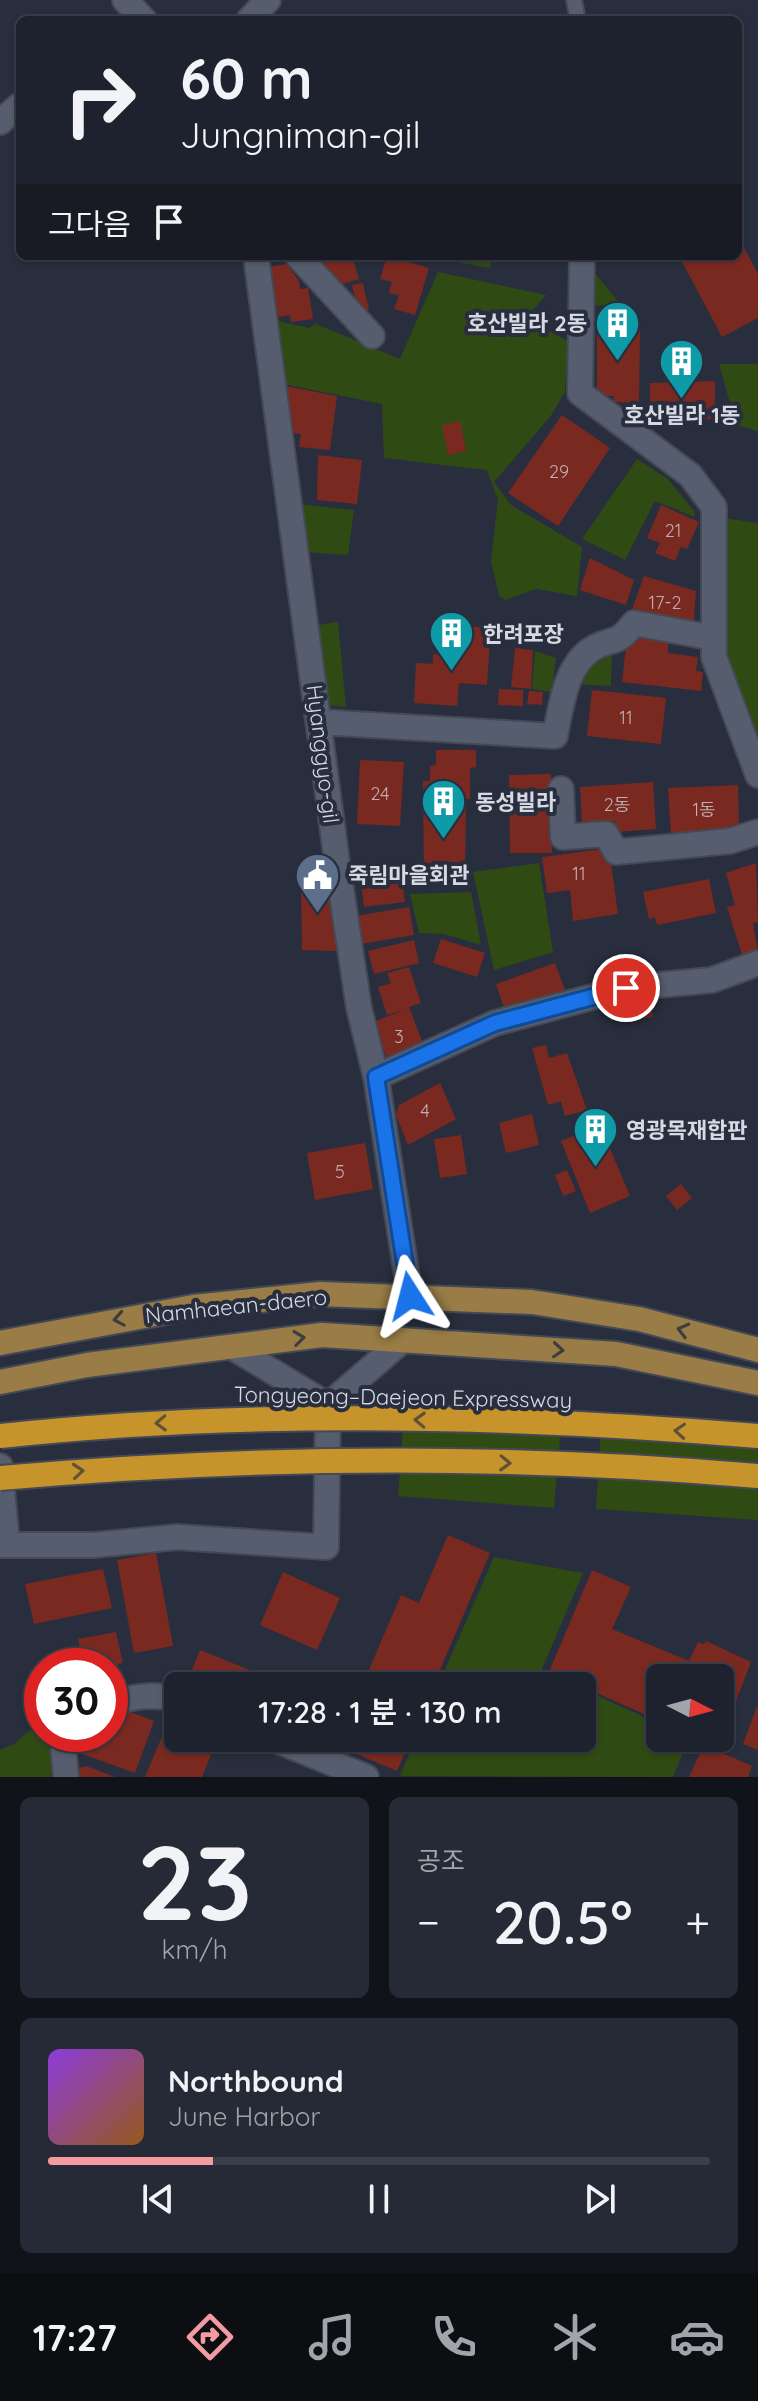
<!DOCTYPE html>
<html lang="ko">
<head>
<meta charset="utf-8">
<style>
	body { margin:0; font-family:Quicksand,"Noto Sans KR",sans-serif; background:#262a36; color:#f1f3f6; height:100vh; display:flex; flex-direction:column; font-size:30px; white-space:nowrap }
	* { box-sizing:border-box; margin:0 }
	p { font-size:26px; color:#a1a4aa }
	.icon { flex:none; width:44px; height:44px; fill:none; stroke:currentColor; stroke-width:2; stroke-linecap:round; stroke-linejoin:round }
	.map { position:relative; height:1777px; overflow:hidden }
	.panel { display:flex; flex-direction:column; gap:20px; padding:20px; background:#101319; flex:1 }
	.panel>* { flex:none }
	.banner { position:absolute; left:16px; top:16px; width:726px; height:244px; border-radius:12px; box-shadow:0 2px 6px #0004,0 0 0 2px #3c3f4a; background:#1e222e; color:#f1f3f6; overflow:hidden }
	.needle { width:52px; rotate:96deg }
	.tools { position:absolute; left:646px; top:1664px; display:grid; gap:16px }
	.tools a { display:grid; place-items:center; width:88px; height:88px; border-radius:12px; background:#1e222e; box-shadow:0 2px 6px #0004,0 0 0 2px #3c3f4a; font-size:40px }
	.speed { position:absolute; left:24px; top:1648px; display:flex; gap:16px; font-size:40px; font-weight:700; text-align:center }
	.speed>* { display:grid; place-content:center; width:104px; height:104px; border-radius:50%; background:#1e222e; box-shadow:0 2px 6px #0004,0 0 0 2px #3c3f4a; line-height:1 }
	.speed .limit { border:12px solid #d22; background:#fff; color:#111 }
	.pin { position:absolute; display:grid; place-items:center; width:68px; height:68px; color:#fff; margin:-34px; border:4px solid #fff; border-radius:50%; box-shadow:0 2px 8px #0007 }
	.me { position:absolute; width:88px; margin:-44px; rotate:351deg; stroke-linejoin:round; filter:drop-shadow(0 0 6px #0008) }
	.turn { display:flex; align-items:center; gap:28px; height:168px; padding:0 32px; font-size:36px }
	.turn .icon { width:104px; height:104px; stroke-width:2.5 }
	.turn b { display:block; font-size:56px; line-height:68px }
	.then { display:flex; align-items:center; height:76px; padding:0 32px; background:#0003; gap:16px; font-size:30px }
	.big { font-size:60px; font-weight:600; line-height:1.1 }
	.panel .widget { flex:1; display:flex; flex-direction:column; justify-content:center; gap:12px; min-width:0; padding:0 28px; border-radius:12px; background:#262a36 }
	.panel .dial { align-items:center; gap:0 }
	.dial b { font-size:104px; line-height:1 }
	.song { display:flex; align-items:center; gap:24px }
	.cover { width:96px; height:96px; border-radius:12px; background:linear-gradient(135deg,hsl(270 70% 55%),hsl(30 70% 35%)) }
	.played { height:8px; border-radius:4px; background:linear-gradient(90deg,#f49aa1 25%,#3c3f4a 25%) }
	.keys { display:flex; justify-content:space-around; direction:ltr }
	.heat { display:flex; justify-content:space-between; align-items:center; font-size:44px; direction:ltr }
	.panel .tiles { flex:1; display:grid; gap:20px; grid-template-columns:1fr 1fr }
	.widget:last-child { grid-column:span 2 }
	.trip { position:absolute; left:164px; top:1672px; width:432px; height:80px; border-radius:12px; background:#1e222e; box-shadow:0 2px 6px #0004,0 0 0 2px #3c3f4a; font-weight:600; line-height:80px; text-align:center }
	.tab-bar { display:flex; height:128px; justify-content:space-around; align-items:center; background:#0c0e12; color:#a1a4aa }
	.tab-bar .icon { width:56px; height:56px }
	.tab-bar .selected { color:#f49aa1 }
	.tab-bar b { font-size:36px; color:#f1f3f6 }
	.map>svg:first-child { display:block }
	.green { fill:#304a14 }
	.building { fill:#7a2920 }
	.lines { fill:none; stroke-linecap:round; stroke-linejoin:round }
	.lane-casing { stroke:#444955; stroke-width:18 }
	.street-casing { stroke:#444955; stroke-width:28 }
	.primary-casing { stroke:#444955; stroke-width:28 }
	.lane { stroke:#565d6e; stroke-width:14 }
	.street { stroke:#565d6e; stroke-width:24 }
	.primary { stroke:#9a7d46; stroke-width:24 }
	.highway-bridge-casing { stroke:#444955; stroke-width:28; stroke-linecap:butt }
	.highway-bridge { stroke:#c7932b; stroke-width:24 }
	.oneway { stroke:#3f3e3f }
	.oneway2 { stroke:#605137 }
	.route-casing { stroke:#114b97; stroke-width:20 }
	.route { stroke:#1a73e8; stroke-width:14 }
	.labels { text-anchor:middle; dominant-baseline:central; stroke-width:8; stroke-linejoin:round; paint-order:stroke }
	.number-label { font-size:18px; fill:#beadb2 }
	.poi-label { font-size:22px; font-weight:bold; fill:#d5d9e3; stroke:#282e3d; text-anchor:start }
	.street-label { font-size:22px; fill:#d5d9e3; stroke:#282e3d }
</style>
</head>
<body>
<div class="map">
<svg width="758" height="1777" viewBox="0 0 758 1777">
	<rect width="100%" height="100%" fill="#282e3d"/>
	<!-- green -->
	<path class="green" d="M425,256H492L490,268Z
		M583,259L622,306L582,305Z
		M438,272L546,295L525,319L568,341L565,392L550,417L494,482L511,505L582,547L577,596L536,589L506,600L499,596L491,561L498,500L487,470L384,458L382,404L284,384L273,320L309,328L316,324L400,359Z
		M719,364H758V431L736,425Z
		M637,459L668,479L694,511L695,517L655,501L625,560L582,539Z
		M297,504L354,510L348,555L303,552Z
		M724,518L758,523V760L717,670Z
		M338,622L346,707L327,705L312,626Z
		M535,651L556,658L552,692L532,689Z
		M612,655L611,686L575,684L580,669Z
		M539,863L553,952L494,970L473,872Z
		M471,892L481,945L444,934L419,933L410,894Z
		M405,1402L562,1414L554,1508L398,1496Z
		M602,1415L758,1426V1520L596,1509Z
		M494,1557L583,1573L541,1671L574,1686H438Z
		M582,1689L660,1724V1738H689L673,1777L400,1776L416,1738H582Z
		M35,1726H42V1734H49L54,1777H0V1750L14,1744Z"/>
	<!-- building -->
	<path class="building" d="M738,236L758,274V318L722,337L679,256H738Z
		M314,256H352L359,279L336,286L332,274L325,275Z
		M387,256L429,268L415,315L394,309L399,295L389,293L392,282L380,279Z
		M287,264L299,281L300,289L308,288L313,319L291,322L290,315L275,318L268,267Z
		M363,283L369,310L358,312L352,285Z
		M597,312H616V327L640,328L639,403L613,402L614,396H597Z
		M715,381V419L650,420V383Z
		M285,386L337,396L330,450L299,447L301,434L284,432Z
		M562,415L610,448L558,526L508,493Z
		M460,421L466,451L448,455L442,425Z
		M318,455L362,460L357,504L317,500Z
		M661,505L699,522L687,549L681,547L675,561L655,553L660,543L647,538Z
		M590,558L634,580L626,605L580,590Z
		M644,576L696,591L693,631L631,612Z
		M449,625L491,628L487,685L459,683L457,706L414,703L416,663L433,664V654L447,655Z
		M627,637L668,642V653L698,657L696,671L703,672L701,691L622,682Z
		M515,648L533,650L531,689L511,687Z
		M499,689L523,690V706L498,705Z
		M592,690L666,698L661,744L587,736Z
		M529,691L543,692L542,705L527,704Z
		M436,750H476V767L470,768V799H466L465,888L424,883L423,781H430V766L436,765Z
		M360,760L404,762L400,826L357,824Z
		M551,774L552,853H510L509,775Z
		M653,782L656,829L616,832L615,821L582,822L580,787Z
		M738,785L739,830L671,834L668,788Z
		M609,848L618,914L573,921L570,890L547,893L542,857Z
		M756,863L758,922L753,923L758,953L743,958L727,907L735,905L726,873Z
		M400,866L405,902L364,907L360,871Z
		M301,877L328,878L337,951L302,950Z
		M709,879L716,913L657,925L655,917L649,919L643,892Z
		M409,907L414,935L355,945L350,917Z
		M441,939L485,953L477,977L433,963Z
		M414,940L419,963L374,974L368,951Z
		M555,963L567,995L507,1016L496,984Z
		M409,967L421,1003L409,1007L425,1049L389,1063L373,1022L406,1009L387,1015L378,987L391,983L387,973Z
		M651,1004L653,1017L628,1020L626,1008Z
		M546,1045L549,1058L567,1053L587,1110L565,1116L561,1101L548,1105L532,1048Z
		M440,1083L456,1119L408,1145L396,1115L399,1105Z
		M532,1114L539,1145L506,1153L499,1123Z
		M600,1125L630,1196L590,1213L561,1141Z
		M461,1135L467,1174L440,1178L434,1139Z
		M365,1143L373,1189L315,1200L307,1153Z
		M567,1170L576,1191L563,1196L555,1175Z
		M681,1184L692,1198L677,1210L666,1196Z
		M448,1535L490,1553L433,1686H362L401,1595L419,1603Z
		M156,1553L173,1646L134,1653L117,1560Z
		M103,1569L112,1608L34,1624L25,1584Z
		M592,1570L631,1587L612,1629L689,1661L698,1642L704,1644L706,1641L751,1662L731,1714L720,1709V1678H660V1721L549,1672Z
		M283,1572L340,1598L317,1650L260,1625Z
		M116,1632L123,1663L118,1664L120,1673L110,1675V1666H83L78,1639Z
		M200,1650L257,1673L252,1686H198L187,1682Z
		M110,1704L154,1721L135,1773L74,1751L80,1734H110Z
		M758,1704V1750L743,1744Z
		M169,1720L178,1724V1738L217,1740L202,1777H145Z
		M319,1738H411L397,1771Z
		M704,1745L752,1766L748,1777H689Z
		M86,1766L115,1777H72V1770Z"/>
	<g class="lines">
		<defs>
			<path id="lane" d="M574,0L578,20"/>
			<path id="street" d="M125,0L144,20
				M249,20L268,0
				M0,122L20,105
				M256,256L337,862L359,1008L376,1077L410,1296
				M298,256L372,336
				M582,256L580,393L690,475L714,507V657L758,775
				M319,722L555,736C561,708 565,666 592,649C613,636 615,648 634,623L714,638
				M561,789L563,837L606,834L616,852L730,841L758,832
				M376,1077L495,1023L626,988L712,980L758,963
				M232,1347L328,1405
				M328,1405L403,1340
				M0,1466L7,1544
				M0,1545H94L177,1537L326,1547L328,1405
				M110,1704C134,1696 153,1693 178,1700
				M62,1734L66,1777
				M271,1738L366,1777"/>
			<path id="primary" d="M0,1343L193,1307L320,1294L532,1302L639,1319L758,1350
				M0,1382L87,1365L322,1335L616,1354L758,1383"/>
		</defs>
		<!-- lane casing -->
		<use href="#lane" class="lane-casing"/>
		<!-- street casing -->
		<use href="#street" class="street-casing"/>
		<!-- primary casing -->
		<use href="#primary" class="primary-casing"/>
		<!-- lane -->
		<use href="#lane" class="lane"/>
		<!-- street -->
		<use href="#street" class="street"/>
		<!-- primary -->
		<use href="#primary" class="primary"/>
		<defs>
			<path id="highway-bridge" d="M0,1436C251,1409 507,1415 758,1436
				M0,1478C252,1456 506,1454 758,1476"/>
		</defs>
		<!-- highway-bridge casing -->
		<use href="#highway-bridge" class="highway-bridge-casing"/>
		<!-- highway-bridge -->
		<use href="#highway-bridge" class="highway-bridge"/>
	</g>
	<!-- one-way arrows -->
	<defs><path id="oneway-chevron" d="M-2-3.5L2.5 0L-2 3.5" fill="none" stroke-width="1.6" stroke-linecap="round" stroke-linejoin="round" transform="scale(2)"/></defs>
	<g class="oneway">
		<use href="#oneway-chevron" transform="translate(119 1319) rotate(170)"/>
		<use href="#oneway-chevron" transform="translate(683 1330) rotate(-166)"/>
		<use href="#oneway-chevron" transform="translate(299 1338) rotate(-7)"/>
		<use href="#oneway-chevron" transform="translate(558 1350) rotate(4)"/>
	</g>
	<g class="oneway2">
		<use href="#oneway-chevron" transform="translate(420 1420) rotate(-178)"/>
		<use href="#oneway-chevron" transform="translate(161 1423) rotate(178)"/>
		<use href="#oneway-chevron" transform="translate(680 1431) rotate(-176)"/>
		<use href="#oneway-chevron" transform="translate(505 1463) rotate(2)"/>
		<use href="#oneway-chevron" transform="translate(78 1471) rotate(-5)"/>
	</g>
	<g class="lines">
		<defs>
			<path id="route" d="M410,1296L376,1077L495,1023L626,988"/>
		</defs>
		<!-- route casing -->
		<use href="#route" class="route-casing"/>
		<!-- route -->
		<use href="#route" class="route"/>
	</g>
	<!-- icons -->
	<defs>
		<symbol id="building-pin" viewBox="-11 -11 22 30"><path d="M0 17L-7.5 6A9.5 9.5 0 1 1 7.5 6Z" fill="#0f9aa8" stroke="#282e3d"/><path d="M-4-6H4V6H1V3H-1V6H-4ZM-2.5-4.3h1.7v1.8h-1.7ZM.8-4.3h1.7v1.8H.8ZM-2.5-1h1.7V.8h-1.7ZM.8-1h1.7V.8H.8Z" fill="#fff"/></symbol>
		<symbol id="civic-pin" viewBox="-11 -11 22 30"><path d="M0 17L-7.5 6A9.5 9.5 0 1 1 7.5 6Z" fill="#5c6f8a" stroke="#282e3d"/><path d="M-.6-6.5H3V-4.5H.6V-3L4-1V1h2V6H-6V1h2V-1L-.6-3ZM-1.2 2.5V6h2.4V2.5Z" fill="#fff"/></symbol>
	</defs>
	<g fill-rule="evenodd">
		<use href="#building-pin" x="592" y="298" width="51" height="69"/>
		<use href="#building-pin" x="656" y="336" width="51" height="69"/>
		<use href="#building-pin" x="426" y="608" width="51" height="69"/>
		<use href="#building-pin" x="418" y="776" width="51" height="69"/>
		<use href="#civic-pin" x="292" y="850" width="51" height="69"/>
		<use href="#building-pin" x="570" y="1104" width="51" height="69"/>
	</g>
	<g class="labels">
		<!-- number labels -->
		<g class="number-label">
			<text x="559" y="471">29</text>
			<text x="673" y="530">21</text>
			<text x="665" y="602">17-2</text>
			<text x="626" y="717">11</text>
			<text x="380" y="793">24</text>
			<text x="617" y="804">2동</text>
			<text x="704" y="809">1동</text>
			<text x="579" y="873">11</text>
			<text x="399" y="1036">3</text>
			<text x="425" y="1110">4</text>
			<text x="340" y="1171">5</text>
		</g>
		<!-- poi labels -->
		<g class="poi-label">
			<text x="587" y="323" text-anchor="end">호산빌라 2동</text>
			<text x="682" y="415" text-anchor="middle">호산빌라 1동</text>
			<text x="483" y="634">한려포장</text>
			<text x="475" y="802">동성빌라</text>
			<text x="348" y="875">죽림마을회관</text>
			<text x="626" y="1130">영광목재합판</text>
		</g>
		<!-- street labels -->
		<g class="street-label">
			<text transform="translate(323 754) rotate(83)">Hyanggyo-gil</text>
			<text transform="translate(236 1306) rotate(-6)">Namhaean-daero</text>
			<text transform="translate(403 1397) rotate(1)">Tongyeong–Daejeon Expressway</text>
		</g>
	</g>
</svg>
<div class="tools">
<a><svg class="needle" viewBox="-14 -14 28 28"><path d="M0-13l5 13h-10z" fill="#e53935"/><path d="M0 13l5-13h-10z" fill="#a1a4aa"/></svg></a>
</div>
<div class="speed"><div class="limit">30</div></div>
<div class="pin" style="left:626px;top:988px;background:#d93025"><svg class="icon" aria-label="arrive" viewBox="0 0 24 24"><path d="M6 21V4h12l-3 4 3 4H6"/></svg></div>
<svg class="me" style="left:410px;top:1296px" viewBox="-20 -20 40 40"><path d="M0-17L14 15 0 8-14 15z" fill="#1a73e8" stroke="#fff" stroke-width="4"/></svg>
<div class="trip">17:28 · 1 분 · 130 m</div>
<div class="banner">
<div class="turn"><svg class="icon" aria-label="right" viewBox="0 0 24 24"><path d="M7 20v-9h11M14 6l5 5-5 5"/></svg><div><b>60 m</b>Jungniman-gil</div></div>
<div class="then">그다음<svg class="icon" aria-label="arrive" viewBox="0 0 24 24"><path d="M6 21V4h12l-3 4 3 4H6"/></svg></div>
</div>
</div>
<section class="panel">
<div class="tiles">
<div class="widget dial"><b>23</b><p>km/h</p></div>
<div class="widget"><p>공조</p>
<div class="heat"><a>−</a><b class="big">20.5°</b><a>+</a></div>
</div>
<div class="widget">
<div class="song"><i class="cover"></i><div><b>Northbound</b><p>June Harbor</p></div></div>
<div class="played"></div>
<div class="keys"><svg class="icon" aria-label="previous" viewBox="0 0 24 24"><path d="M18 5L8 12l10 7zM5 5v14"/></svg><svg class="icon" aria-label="pause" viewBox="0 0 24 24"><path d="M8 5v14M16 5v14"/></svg><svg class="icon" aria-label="next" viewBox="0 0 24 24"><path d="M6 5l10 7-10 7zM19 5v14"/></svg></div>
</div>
</div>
</section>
<nav class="tab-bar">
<b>17:27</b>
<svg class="icon selected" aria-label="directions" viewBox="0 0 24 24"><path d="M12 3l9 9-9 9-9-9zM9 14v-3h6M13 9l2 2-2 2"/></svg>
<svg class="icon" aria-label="music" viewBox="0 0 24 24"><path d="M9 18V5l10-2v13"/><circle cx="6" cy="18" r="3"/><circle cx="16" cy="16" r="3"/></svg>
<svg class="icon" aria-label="phone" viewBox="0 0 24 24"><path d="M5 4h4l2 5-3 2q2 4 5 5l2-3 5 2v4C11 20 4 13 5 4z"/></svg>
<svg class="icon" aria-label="climate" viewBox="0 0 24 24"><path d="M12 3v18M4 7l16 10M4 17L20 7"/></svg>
<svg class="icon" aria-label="car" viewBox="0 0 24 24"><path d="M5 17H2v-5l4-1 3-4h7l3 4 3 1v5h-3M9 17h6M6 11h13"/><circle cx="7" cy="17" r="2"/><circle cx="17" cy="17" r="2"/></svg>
</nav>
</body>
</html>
